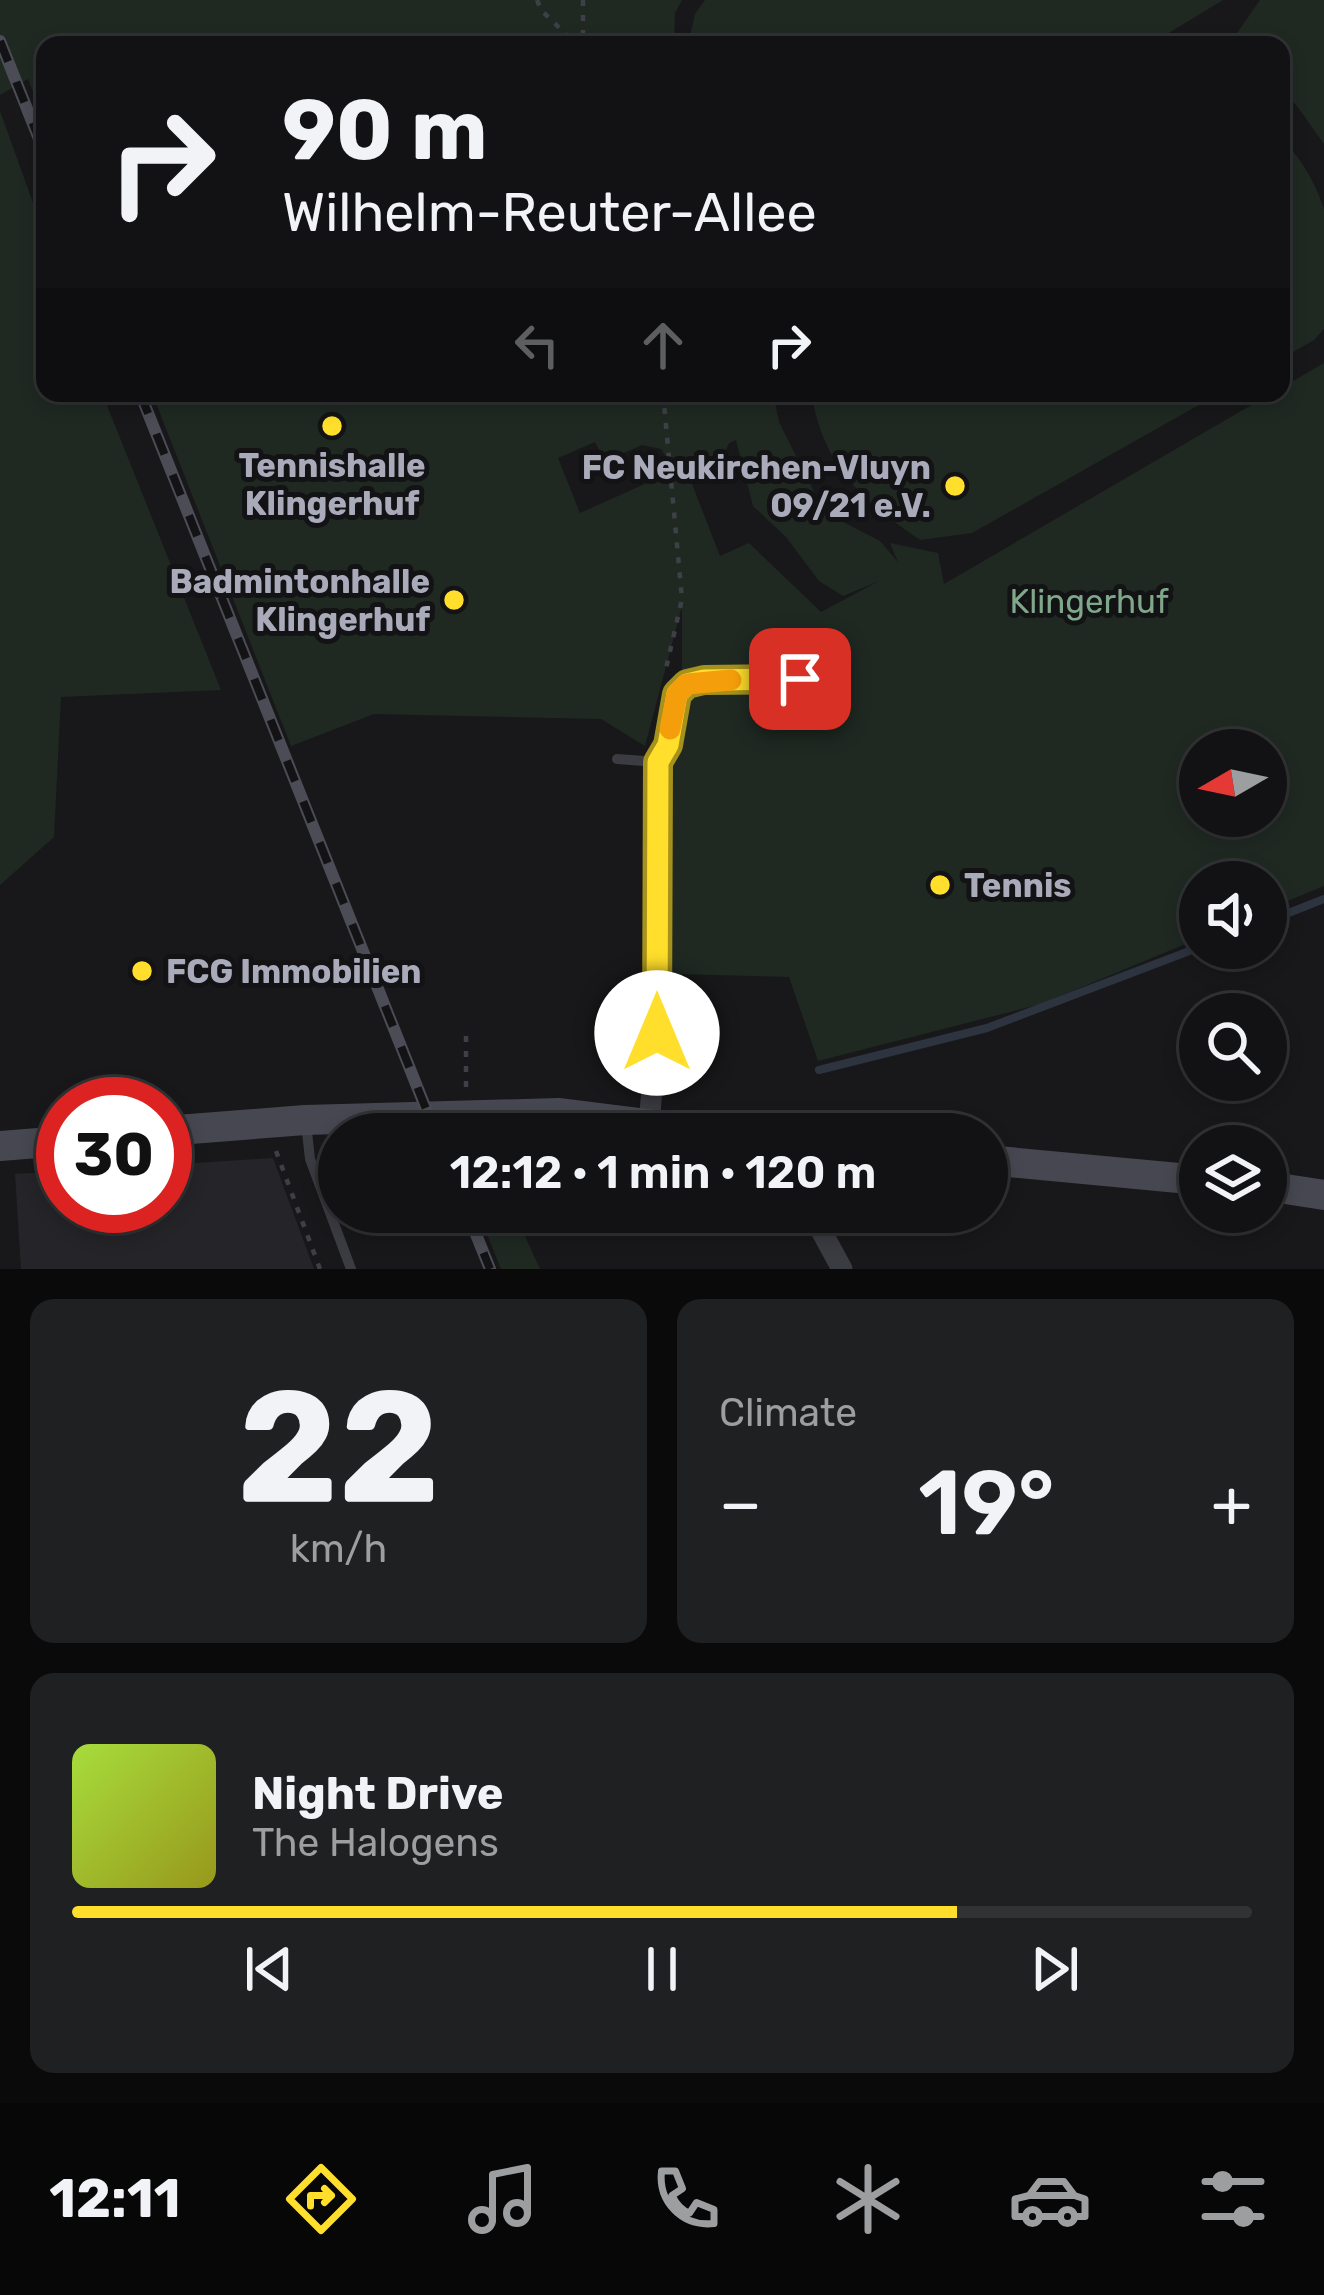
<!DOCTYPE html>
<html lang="en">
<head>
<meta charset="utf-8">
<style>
	body { margin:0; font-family:Rubik,sans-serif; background:#1f2022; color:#f1f3f6; height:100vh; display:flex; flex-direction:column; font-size:45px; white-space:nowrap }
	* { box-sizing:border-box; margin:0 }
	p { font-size:39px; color:#9c9ea0 }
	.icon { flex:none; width:66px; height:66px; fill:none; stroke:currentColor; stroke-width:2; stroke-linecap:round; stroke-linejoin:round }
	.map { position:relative; height:1269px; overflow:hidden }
	.details { display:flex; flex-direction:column; gap:30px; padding:30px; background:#0a0a0b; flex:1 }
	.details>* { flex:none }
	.top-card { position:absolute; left:36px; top:36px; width:1254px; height:366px; border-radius:24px; box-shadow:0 6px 18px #0003,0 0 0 3px #313234; background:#121214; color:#f1f3f6; overflow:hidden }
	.needle { width:78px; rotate:261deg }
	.buttons { position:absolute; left:1179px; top:729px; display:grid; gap:24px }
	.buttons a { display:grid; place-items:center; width:108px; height:108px; border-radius:50%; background:#121214; box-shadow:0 6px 18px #0003,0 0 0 3px #313234; font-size:60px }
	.speed { position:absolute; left:36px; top:1077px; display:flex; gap:24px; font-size:60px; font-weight:700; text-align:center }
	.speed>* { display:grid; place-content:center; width:156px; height:156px; border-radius:50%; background:#121214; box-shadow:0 6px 18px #0003,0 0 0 3px #313234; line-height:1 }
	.speed .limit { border:18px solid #d22; background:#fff; color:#111 }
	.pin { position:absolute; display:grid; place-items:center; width:102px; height:102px; color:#fff; margin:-51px; border-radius:24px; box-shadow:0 6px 18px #0006 }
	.me { position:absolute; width:132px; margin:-66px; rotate:0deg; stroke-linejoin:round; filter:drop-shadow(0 0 9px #0008) }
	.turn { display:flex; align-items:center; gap:42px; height:252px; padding:0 48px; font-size:54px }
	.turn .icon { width:156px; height:156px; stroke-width:2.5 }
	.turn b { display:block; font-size:84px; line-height:102px }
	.lanes { display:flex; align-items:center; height:114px; padding:0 48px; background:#0003; justify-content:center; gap:60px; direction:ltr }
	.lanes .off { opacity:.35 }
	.big { font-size:90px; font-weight:600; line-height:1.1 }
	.details .tile { flex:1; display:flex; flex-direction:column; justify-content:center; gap:18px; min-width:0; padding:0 42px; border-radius:24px; background:#1f2022 }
	.details .dial { align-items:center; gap:0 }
	.dial b { font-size:156px; line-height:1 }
	.song { display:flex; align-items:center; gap:36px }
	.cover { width:144px; height:144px; border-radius:18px; background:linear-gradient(135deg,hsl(80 70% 55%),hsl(60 70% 35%)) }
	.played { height:12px; border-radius:6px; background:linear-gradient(90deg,#ffdf2b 75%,#313234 75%) }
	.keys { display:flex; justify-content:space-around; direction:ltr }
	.heat { display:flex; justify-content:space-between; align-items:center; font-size:66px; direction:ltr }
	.details .tiles { flex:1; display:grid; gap:30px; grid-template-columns:1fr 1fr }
	.tile:last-child { grid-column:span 2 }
	.trip { position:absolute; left:318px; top:1113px; width:690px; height:120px; border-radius:60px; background:#121214; box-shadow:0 6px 18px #0003,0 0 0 3px #313234; font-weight:600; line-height:120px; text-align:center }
	.tab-bar { display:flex; height:192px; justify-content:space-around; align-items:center; background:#070708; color:#9c9ea0 }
	.tab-bar .icon { width:84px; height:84px }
	.tab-bar .active { color:#ffdf2b }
	.tab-bar b { font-size:54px; color:#f1f3f6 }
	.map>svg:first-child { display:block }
	.built { fill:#252428 }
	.green { fill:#1f2922; fill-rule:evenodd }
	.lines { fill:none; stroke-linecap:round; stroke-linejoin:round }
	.stream { stroke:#2d3440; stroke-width:8 }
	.path { stroke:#3f3f47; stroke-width:4.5; stroke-dasharray:6 9; stroke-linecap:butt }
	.lane { stroke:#3b3b42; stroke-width:10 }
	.street { stroke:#3b3b42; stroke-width:21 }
	.secondary { stroke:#464750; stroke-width:30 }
	.rail-casing { stroke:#4b4c55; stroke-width:12 }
	.rail { stroke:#131315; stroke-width:8; stroke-dasharray:22; stroke-linecap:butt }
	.route-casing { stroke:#a6911c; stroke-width:30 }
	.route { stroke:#ffdf2b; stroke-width:21 }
	.slow { stroke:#f59e0b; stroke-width:21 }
	.poi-dot { fill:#ffdf2b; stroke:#131315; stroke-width:4.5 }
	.labels { text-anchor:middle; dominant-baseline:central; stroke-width:10; stroke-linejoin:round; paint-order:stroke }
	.poi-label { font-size:33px; font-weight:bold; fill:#a9abbb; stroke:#131315; text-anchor:end }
	.park-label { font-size:33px; fill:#7fa789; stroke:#131315 }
</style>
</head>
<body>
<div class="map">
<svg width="1324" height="1269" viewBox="0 0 1324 1269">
	<rect width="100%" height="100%" fill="#18181a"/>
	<!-- built -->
	<path class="built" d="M273,1158L314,1269H21L15,1174L63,1171V1206H165V1165Z"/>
	<!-- green -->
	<path class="green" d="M0,0H682L675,13L674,45H45V122L28,79L0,95Z
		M705,0H1223L1149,45H688L695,14Z
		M1260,0H1324V144L1297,106L1281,91V45H1236L1233,39Z
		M0,111L45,236V393H102L221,690L61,697L54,837L0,885Z
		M1281,138C1300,156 1316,184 1324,209V329L1314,340L1281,359Z
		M1324,363V886L1266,910V882H1200V938L1041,1004L818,1061L789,977L670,974V772L682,696V606L645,746L601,719L374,714L291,746L152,393H773L779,422L824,512L880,541L898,562L890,543L938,553L944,584L1272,393H1281V388ZM736,440L753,506L786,537L819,581L843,596L879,581L821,612L749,543L720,556L685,466L580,513L558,458L595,442L605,461L642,445L661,449L668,460L703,466L721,462L729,443ZM1200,750H1266V816H1200Z
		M811,393H1220L972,533L920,540C860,498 825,469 811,393Z
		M478,1212H514L540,1269H501Z"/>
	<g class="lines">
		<!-- stream -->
		<path class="stream" d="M1266,922L1324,899
			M819,1070L987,1028L1200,947"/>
		<!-- path -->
		<path class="path" d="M537,0L541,10L577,45
			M583,0V45
			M663,393L682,599L665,673
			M466,1036V1090
			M276,1151L320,1269"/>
		<!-- lane -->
		<path class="lane" d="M617,759L658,762
			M621,1036L657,1033
			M306,1123L310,1159L351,1269"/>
		<!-- street -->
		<path class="street" d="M649,1124L657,1033L658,762L667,745L677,694L687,684L704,680L799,679
			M811,1212L842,1269"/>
		<!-- secondary -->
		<path class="secondary" d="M165,1131L305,1120L558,1113L726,1134
			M0,1146L63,1141
			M987,1160L1200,1180
			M1266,1186L1324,1195"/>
		<defs>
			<path id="rail" d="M0,41L45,154
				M140,393L436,1134
				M467,1212L490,1269"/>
		</defs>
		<!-- rail casing -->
		<use href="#rail" class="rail-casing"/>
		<!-- rail -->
		<use href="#rail" class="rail"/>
	</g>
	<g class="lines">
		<defs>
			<path id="route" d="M657,1033L658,762L668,745L677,694L687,684L704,680L800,679"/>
		</defs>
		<!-- route casing -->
		<use href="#route" class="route-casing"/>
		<!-- route -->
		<use href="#route" class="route"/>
		<!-- slow -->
		<path class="slow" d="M670,729L677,694L687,684L731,680"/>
	</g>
	<!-- markers -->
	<g class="poi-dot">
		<circle cx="332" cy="426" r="12"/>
		<circle cx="955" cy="486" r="12"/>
		<circle cx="454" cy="600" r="12"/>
		<circle cx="940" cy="885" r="12"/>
		<circle cx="142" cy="971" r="12"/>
	</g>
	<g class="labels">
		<!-- poi labels -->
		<g class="poi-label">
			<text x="332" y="465" text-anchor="middle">Tennishalle<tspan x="332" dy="38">Klingerhuf</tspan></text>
			<text x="931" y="467">FC Neukirchen-Vluyn<tspan x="931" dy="38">09/21 e.V.</tspan></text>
			<text x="430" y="581">Badmintonhalle<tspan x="430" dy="38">Klingerhuf</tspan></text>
			<text x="964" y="885" text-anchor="start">Tennis</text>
			<text x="166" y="971" text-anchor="start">FCG Immobilien</text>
		</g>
		<!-- park labels -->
		<g class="park-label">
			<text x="1089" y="601">Klingerhuf</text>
		</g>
	</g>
</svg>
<div class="buttons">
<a><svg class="needle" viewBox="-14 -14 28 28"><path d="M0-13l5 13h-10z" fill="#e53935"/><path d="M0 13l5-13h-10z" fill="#9c9ea0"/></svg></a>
<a><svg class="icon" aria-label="sound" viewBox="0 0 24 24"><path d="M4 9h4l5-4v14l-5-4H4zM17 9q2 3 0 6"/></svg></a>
<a><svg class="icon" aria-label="search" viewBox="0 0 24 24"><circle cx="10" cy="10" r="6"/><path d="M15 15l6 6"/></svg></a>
<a><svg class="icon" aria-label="layers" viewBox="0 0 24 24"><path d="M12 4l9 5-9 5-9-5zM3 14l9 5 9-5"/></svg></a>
</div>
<div class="speed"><div class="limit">30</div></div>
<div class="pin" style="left:800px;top:679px;background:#d93025"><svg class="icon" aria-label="arrive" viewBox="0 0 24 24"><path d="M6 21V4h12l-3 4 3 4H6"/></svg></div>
<svg class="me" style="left:657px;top:1033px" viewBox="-20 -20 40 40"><circle r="19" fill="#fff"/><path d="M0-13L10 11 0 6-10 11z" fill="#ffdf2b"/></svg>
<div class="trip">12:12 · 1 min · 120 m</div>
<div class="top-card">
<div class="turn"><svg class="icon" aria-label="right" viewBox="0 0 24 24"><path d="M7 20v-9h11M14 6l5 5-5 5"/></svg><div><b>90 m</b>Wilhelm-Reuter-Allee</div></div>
<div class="lanes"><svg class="icon off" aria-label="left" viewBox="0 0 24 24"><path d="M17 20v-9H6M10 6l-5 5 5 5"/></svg><svg class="icon off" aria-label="ahead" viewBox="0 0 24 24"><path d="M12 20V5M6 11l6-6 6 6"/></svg><svg class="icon" aria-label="right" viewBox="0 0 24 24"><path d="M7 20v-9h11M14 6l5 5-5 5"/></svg></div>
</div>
</div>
<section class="details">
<div class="tiles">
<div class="tile dial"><b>22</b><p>km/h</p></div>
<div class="tile"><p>Climate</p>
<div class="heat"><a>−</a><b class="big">19°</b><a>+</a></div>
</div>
<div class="tile">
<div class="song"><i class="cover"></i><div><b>Night Drive</b><p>The Halogens</p></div></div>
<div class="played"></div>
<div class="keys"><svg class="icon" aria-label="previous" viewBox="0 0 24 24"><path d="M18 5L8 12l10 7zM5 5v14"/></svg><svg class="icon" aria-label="pause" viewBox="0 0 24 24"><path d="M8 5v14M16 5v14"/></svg><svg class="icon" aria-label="next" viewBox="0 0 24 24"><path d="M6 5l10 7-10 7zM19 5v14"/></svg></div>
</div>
</div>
</section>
<nav class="tab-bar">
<b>12:11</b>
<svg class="icon active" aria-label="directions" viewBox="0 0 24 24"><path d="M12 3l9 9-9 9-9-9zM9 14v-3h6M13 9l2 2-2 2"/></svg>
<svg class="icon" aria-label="music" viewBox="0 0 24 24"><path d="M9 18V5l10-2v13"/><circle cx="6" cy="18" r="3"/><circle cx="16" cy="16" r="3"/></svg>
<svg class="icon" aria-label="phone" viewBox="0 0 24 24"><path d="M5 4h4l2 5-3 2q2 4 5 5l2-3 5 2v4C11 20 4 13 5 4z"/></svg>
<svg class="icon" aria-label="climate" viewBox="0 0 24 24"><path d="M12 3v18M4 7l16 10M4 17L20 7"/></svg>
<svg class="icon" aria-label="car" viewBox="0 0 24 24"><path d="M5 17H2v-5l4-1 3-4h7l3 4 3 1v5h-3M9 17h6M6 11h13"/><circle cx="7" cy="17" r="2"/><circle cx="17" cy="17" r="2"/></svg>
<svg class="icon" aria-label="filters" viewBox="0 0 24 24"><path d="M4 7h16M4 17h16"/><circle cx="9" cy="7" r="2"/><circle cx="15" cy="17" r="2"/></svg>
</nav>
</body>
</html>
